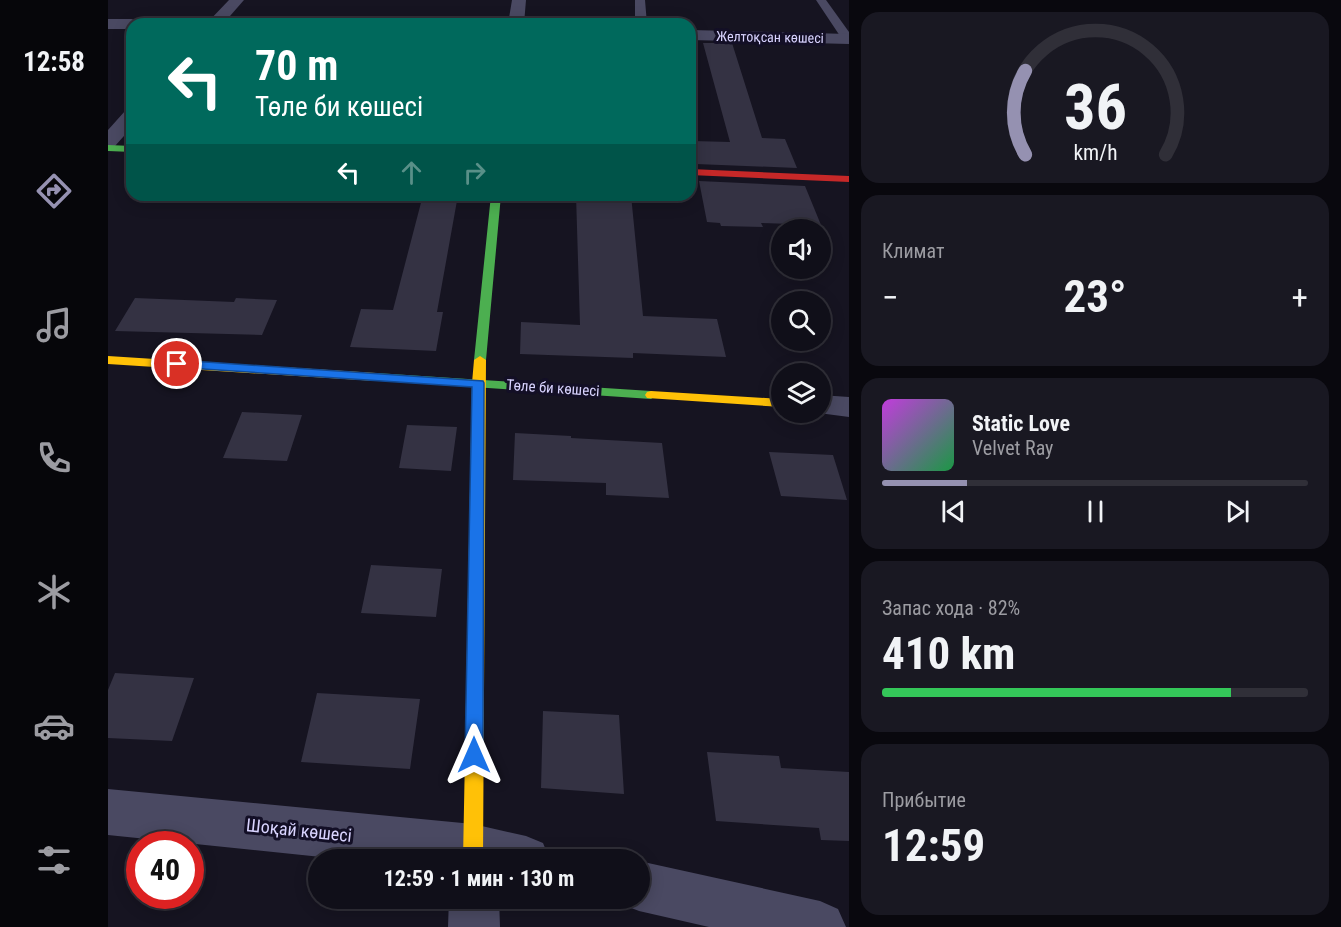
<!DOCTYPE html>
<html lang="ru">
<head>
<meta charset="utf-8">
<style>
	body { margin:0; font-family:"Roboto Condensed",sans-serif; background:#191822; color:#f1f3f6; height:100vh; display:flex; flex-direction:column; font-size:22px; white-space:nowrap }
	* { box-sizing:border-box; margin:0 }
	p { font-size:20px; color:#9c9ca2 }
	.icon { flex:none; width:33px; height:33px; fill:none; stroke:currentColor; stroke-width:2; stroke-linecap:round; stroke-linejoin:round }
	.map { position:relative; flex:1; overflow:hidden }
	.side { display:flex; flex-direction:column; gap:12px; padding:12px; background:#09080e; width:492px }
	.side>* { flex:none }
	.banner { position:absolute; left:18px; top:18px; width:570px; height:183px; border-radius:18px; box-shadow:0 3px 15px #0003,0 0 0 2px #302f38; background:#00695c; color:#fff; overflow:hidden }
	.fabs { position:absolute; left:663px; top:219px; display:grid; gap:12px }
	.fabs a { display:grid; place-items:center; width:60px; height:60px; border-radius:50%; background:#100f19; box-shadow:0 3px 15px #0003,0 0 0 2px #302f38; font-size:30px }
	.speed { position:absolute; left:18px; top:831px; display:flex; gap:12px; font-size:30px; font-weight:700; text-align:center }
	.speed>* { display:grid; place-content:center; width:78px; height:78px; border-radius:50%; background:#100f19; box-shadow:0 3px 15px #0003,0 0 0 2px #302f38; line-height:1 }
	.speed .limit { border:9px solid #d22; background:#fff; color:#111 }
	.pin { position:absolute; display:grid; place-items:center; width:51px; height:51px; color:#fff; margin:-26px; border:3px solid #fff; border-radius:50%; box-shadow:0 2px 6px #0007 }
	.me { position:absolute; width:66px; margin:-33px; rotate:0deg; stroke-linejoin:round; filter:drop-shadow(0 0 4px #0008) }
	.turn { display:flex; align-items:center; gap:21px; height:126px; padding:0 30px; font-size:27px }
	.turn .icon { width:78px; height:78px; stroke-width:2.5 }
	.turn b { display:block; font-size:42px; line-height:51px }
	.lanes { display:flex; align-items:center; height:57px; padding:0 30px; background:#0003; justify-content:center; gap:30px; direction:ltr }
	.lanes .off { opacity:.35 }
	.big { font-size:45px; font-weight:700; line-height:1.1 }
	.side .widget { flex:1; display:flex; flex-direction:column; justify-content:center; gap:9px; min-width:0; padding:0 21px; border-radius:18px; background:#191822 }
	.side .dial { align-items:center; gap:0 }
	.dial svg { height:156px; overflow:visible; fill:none; stroke:#302f38; stroke-width:7; stroke-linecap:round; text-anchor:middle }
	.dial text { fill:#f1f3f6; stroke:none }
	.song { display:flex; align-items:center; gap:18px }
	.cover { width:72px; height:72px; border-radius:9px; background:linear-gradient(135deg,hsl(290 70% 55%),hsl(140 70% 35%)) }
	.played { height:6px; border-radius:3px; background:linear-gradient(90deg,#9591b1 20%,#302f38 20%) }
	.keys { display:flex; justify-content:space-around; direction:ltr }
	.heat { display:flex; justify-content:space-between; align-items:center; font-size:33px; direction:ltr }
	.charge { height:9px; border-radius:4px; background:linear-gradient(90deg,#34c759 82%,#302f38 0) }
	.trip { position:absolute; left:200px; top:849px; width:342px; height:60px; border-radius:30px; background:#100f19; box-shadow:0 3px 15px #0003,0 0 0 2px #302f38; font-weight:700; line-height:60px; text-align:center }
	main { display:flex; flex:1; min-height:0 }
	.tab-bar { display:flex; flex-direction:column; width:108px; justify-content:space-around; align-items:center; background:#06060a; color:#9c9ca2 }
	.tab-bar .icon { width:42px; height:42px }
	.tab-bar .selected { color:#9591b1 }
	.tab-bar b { font-size:27px; color:#f1f3f6 }
	.map>svg:first-child { display:block }
	.building { fill:#343243 }
	.lines { fill:none; stroke-linecap:round; stroke-linejoin:round }
	.lane { fill:#4a4962; fill-rule:evenodd }
	.street { fill:#4a4962; fill-rule:evenodd }
	.fast { fill:#4caf50; fill-rule:evenodd }
	.slow { fill:#ffc107; fill-rule:evenodd }
	.jam { fill:#c62828; fill-rule:evenodd }
	.route { fill:#1a73e8; stroke:#114b97; stroke-width:1.5 }
	.labels { text-anchor:middle; dominant-baseline:central; stroke-width:6; stroke-linejoin:round; paint-order:stroke }
	.far-street-label { font-size:14px; fill:#d9d4ff; stroke:#130f26 }
	.street-label { font-size:15px; fill:#d9d4ff; stroke:#130f26 }
	.near-street-label { font-size:18px; fill:#d9d4ff; stroke:#130f26 }
</style>
</head>
<body>
<main>
<nav class="tab-bar">
<b>12:58</b>
<svg class="icon selected" aria-label="directions" viewBox="0 0 24 24"><path d="M12 3l9 9-9 9-9-9zM9 14v-3h6M13 9l2 2-2 2"/></svg>
<svg class="icon" aria-label="music" viewBox="0 0 24 24"><path d="M9 18V5l10-2v13"/><circle cx="6" cy="18" r="3"/><circle cx="16" cy="16" r="3"/></svg>
<svg class="icon" aria-label="phone" viewBox="0 0 24 24"><path d="M5 4h4l2 5-3 2q2 4 5 5l2-3 5 2v4C11 20 4 13 5 4z"/></svg>
<svg class="icon" aria-label="climate" viewBox="0 0 24 24"><path d="M12 3v18M4 7l16 10M4 17L20 7"/></svg>
<svg class="icon" aria-label="car" viewBox="0 0 24 24"><path d="M5 17H2v-5l4-1 3-4h7l3 4 3 1v5h-3M9 17h6M6 11h13"/><circle cx="7" cy="17" r="2"/><circle cx="17" cy="17" r="2"/></svg>
<svg class="icon" aria-label="filters" viewBox="0 0 24 24"><path d="M4 7h16M4 17h16"/><circle cx="9" cy="7" r="2"/><circle cx="15" cy="17" r="2"/></svg>
</nav>
<div class="map">
<svg width="741" height="927" viewBox="0 0 741 927">
	<rect width="100%" height="100%" fill="#161421"/>
	<!-- building -->
	<path class="building" d="M595,43H624L654,138L677,139L689,168L588,164L584,141L622,142Z
		M591,181L697,186L713,225L653,223L655,227L613,226L612,223L599,222Z
		M315,195H350L329,312H335L328,351L242,347L253,309L285,310Z
		M468,195H523L535,316L609,319L618,357L525,353V358L412,354L413,322L472,325Z
		M27,298L126,302L128,298L169,300L154,335L7,331Z
		M134,412L194,415L179,461L115,458Z
		M299,425L349,427L343,471L291,468Z
		M407,433L463,436V438L554,443L561,498L498,495V483L405,480Z
		M661,452L725,455L739,500L673,496Z
		M263,565L334,569L328,617L253,613Z
		M7,673L86,678L64,741L0,738V690Z
		M209,693L312,699L302,769L193,762Z
		M435,711L511,715L516,794L433,788Z
		M599,752L671,756L673,768L741,772V841L713,840L711,828L608,821Z"/>
	<g class="lines">
		<!-- lane -->
		<path class="lane" d="M527,0H537L539,24H527Z
			M708,0H718L741,32V42H736Z"/>
		<!-- street -->
		<path class="street" d="M121,0H136L115,24H98Z
			M404,0H418L416,24H400Z
			M0,19H24L32,24H24V29H0Z
			M582,30L741,34V44L582,40Z
			M24,109V127L7,146L0,148V130L17,111Z
			M712,395L741,397V417L703,412H712Z
			M0,789L365,824L418,836L435,843L442,860H242L0,835Z
			M531,861L712,901L730,909L738,927H601L531,911L513,904L511,898H531Z
			M341,898H391L392,927H340Z"/>
		<!-- fast -->
		<path class="fast" d="M0,145L24,146V152L0,151Z
			M383,195H393L378,360L372,364L366,360Z
			M268,373L543,391L549,395L543,399L264,380L262,377Z"/>
		<!-- slow -->
		<path class="slow" d="M0,356L268,373L274,377L268,381L0,364Z
			M372,356L378,360L375,860H355L364,383L366,360Z
			M543,391L674,399V407L539,398L537,395L539,392Z"/>
		<!-- jam -->
		<path class="jam" d="M582,169L741,176V182L582,175Z"/>
	</g>
	<!-- route -->
	<path class="route" d="M69,360L375,381L376,383L375,755L373,761L366,763L360,761L357,755L364,387L65,367V361Z"/>
	<g class="labels">
		<!-- far-street labels -->
		<g class="far-street-label">
			<text transform="translate(662 37) rotate(1)">Желтоқсан көшесі</text>
		</g>
		<!-- street labels -->
		<g class="street-label">
			<text transform="translate(445 388) rotate(4)">Төле би көшесі</text>
		</g>
		<!-- near-street labels -->
		<g class="near-street-label">
			<text transform="translate(191 830) rotate(6)">Шоқай көшесі</text>
		</g>
	</g>
</svg>
<div class="fabs">
<a><svg class="icon" aria-label="sound" viewBox="0 0 24 24"><path d="M4 9h4l5-4v14l-5-4H4zM17 9q2 3 0 6"/></svg></a>
<a><svg class="icon" aria-label="search" viewBox="0 0 24 24"><circle cx="10" cy="10" r="6"/><path d="M15 15l6 6"/></svg></a>
<a><svg class="icon" aria-label="layers" viewBox="0 0 24 24"><path d="M12 4l9 5-9 5-9-5zM3 14l9 5 9-5"/></svg></a>
</div>
<div class="speed"><div class="limit">40</div></div>
<div class="pin" style="left:69px;top:364px;background:#d93025"><svg class="icon" aria-label="arrive" viewBox="0 0 24 24"><path d="M6 21V4h12l-3 4 3 4H6"/></svg></div>
<svg class="me" style="left:366px;top:755px" viewBox="-20 -20 40 40"><path d="M0-17L14 15 0 8-14 15z" fill="#1a73e8" stroke="#fff" stroke-width="4"/></svg>
<div class="trip">12:59 · 1 мин · 130 m</div>
<div class="banner">
<div class="turn"><svg class="icon" aria-label="left" viewBox="0 0 24 24"><path d="M17 20v-9H6M10 6l-5 5 5 5"/></svg><div><b>70 m</b>Төле би көшесі</div></div>
<div class="lanes"><svg class="icon" aria-label="left" viewBox="0 0 24 24"><path d="M17 20v-9H6M10 6l-5 5 5 5"/></svg><svg class="icon off" aria-label="ahead" viewBox="0 0 24 24"><path d="M12 20V5M6 11l6-6 6 6"/></svg><svg class="icon off" aria-label="right" viewBox="0 0 24 24"><path d="M7 20v-9h11M14 6l5 5-5 5"/></svg></div>
</div>
</div>
<section class="side">
<div class="widget dial"><svg viewBox="0 0 100 80">
<path d="M14 69A42 42 0 1 1 86 69"/>
<path d="M14 69A42 42 0 0 1 14 26" stroke="#9591b1"/>
<text x="50" y="56" font-size="32" font-weight="700">36</text>
<text x="50" y="72" font-size="11">km/h</text>
</svg></div>
<div class="widget"><p>Климат</p>
<div class="heat"><a>−</a><b class="big">23°</b><a>+</a></div>
</div>
<div class="widget">
<div class="song"><i class="cover"></i><div><b>Static Love</b><p>Velvet Ray</p></div></div>
<div class="played"></div>
<div class="keys"><svg class="icon" aria-label="previous" viewBox="0 0 24 24"><path d="M18 5L8 12l10 7zM5 5v14"/></svg><svg class="icon" aria-label="pause" viewBox="0 0 24 24"><path d="M8 5v14M16 5v14"/></svg><svg class="icon" aria-label="next" viewBox="0 0 24 24"><path d="M6 5l10 7-10 7zM19 5v14"/></svg></div>
</div>
<div class="widget"><p>Запас хода · 82%</p><b class="big">410 km</b><div class="charge"></div></div>
<div class="widget"><p>Прибытие</p><b class="big">12:59</b></div>
</section>
</main>
</body>
</html>
